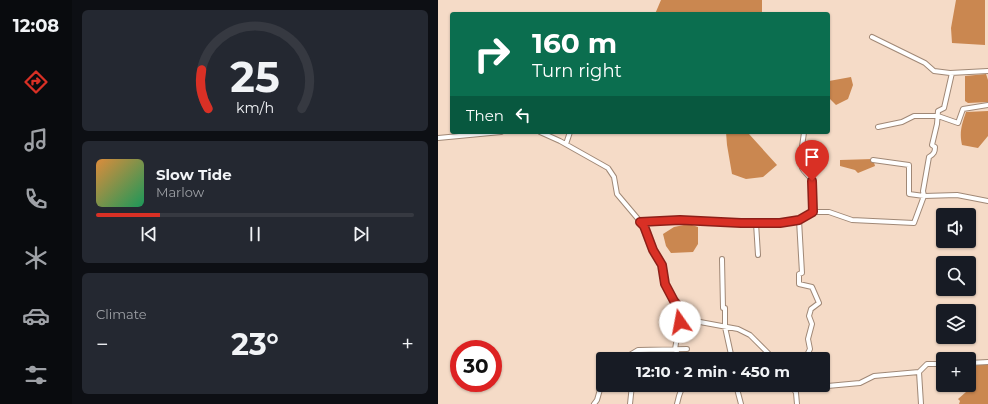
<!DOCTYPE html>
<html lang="en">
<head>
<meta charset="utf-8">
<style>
	body { margin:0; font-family:Montserrat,sans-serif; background:#242831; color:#f1f3f6; height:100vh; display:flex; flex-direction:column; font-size:15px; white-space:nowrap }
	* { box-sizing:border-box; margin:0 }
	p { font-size:13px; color:#9ea1a6 }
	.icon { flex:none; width:22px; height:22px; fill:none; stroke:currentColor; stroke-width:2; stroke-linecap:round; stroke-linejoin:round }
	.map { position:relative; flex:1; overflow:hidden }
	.panel { display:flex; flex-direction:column; gap:10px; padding:10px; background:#0d0f14; width:366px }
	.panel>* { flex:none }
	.banner { position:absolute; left:12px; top:12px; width:380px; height:122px; border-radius:4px; box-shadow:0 1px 3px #0004; background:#0b6e4f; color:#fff; overflow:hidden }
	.fabs { position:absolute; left:498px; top:208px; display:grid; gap:8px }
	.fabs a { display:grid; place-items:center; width:40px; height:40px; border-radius:4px; background:#171b24; box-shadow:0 1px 3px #0004; font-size:20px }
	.speed { position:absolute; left:12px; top:340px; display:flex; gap:8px; font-size:20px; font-weight:700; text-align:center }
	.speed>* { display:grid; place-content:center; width:52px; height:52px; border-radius:50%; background:#171b24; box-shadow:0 1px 3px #0004; line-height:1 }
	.speed .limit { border:6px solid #d22; background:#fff; color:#111 }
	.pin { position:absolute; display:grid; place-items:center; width:34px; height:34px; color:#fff; margin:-41px -17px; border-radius:50% 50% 50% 0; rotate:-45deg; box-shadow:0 0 4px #0007 }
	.pin .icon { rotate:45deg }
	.me { position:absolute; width:44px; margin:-22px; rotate:348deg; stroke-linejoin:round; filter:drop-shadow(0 0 3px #0008) }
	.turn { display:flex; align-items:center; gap:14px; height:84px; padding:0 16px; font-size:18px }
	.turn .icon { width:52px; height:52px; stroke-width:2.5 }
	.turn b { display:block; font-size:28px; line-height:34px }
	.then { display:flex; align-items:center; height:38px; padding:0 16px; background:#0003; gap:8px; font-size:15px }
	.big { font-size:30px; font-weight:700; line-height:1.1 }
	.panel .tile { flex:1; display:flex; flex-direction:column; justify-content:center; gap:6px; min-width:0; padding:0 14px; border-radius:6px; background:#242831 }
	.panel .dial { align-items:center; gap:0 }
	.dial svg { height:104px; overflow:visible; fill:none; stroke:#363941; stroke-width:7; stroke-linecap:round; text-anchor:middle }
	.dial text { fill:#f1f3f6; stroke:none }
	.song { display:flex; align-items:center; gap:12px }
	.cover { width:48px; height:48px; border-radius:6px; background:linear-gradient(135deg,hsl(30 70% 55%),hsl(150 70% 35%)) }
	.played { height:4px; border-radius:2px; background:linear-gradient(90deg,#d93025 20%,#363941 20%) }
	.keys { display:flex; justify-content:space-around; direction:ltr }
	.heat { display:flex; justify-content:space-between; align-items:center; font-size:22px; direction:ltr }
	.trip { position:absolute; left:158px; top:352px; width:234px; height:40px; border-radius:4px; background:#171b24; box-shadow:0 1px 3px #0004; font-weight:700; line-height:40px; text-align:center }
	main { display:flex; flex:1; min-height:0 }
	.dock { display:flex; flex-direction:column; width:72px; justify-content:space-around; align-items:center; background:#090b0e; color:#9ea1a6 }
	.dock .icon { width:28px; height:28px }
	.dock .active { color:#d93025 }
	.dock b { font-size:18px; color:#f1f3f6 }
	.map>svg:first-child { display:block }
	.water { fill:#ca8750 }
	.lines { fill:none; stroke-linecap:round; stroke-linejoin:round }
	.street-casing { stroke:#a08876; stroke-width:6 }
	.street { stroke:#fff; stroke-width:4 }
	.route-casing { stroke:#8d1f18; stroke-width:10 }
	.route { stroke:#d93025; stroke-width:7 }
</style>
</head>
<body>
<main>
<nav class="dock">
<b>12:08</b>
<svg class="icon active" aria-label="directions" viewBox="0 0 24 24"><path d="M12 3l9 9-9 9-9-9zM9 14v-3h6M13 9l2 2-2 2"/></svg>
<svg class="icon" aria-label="music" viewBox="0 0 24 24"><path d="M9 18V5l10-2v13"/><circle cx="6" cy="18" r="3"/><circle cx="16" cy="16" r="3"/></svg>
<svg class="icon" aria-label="phone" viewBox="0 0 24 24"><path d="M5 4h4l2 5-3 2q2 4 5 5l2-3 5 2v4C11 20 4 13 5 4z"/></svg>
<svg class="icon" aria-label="climate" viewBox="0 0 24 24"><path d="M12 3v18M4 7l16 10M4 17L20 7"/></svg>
<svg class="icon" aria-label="car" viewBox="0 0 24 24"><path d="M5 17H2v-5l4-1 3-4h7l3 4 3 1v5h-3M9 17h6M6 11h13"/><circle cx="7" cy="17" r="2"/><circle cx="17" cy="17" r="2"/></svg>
<svg class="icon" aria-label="filters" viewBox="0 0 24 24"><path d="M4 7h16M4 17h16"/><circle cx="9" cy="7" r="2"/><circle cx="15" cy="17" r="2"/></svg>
</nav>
<section class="panel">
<div class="tile dial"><svg viewBox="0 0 100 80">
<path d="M14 69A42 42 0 1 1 86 69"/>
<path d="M14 69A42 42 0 0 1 9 39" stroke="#d93025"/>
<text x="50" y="56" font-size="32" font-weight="700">25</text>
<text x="50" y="72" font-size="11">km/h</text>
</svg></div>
<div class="tile">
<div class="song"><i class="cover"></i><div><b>Slow Tide</b><p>Marlow</p></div></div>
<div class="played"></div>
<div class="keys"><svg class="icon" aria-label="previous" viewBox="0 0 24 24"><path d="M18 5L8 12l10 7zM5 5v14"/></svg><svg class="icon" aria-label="pause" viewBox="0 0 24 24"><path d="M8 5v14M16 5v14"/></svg><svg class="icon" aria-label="next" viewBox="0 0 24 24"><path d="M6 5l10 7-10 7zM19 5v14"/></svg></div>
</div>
<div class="tile"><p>Climate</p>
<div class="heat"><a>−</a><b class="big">23°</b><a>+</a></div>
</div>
</section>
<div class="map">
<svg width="550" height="404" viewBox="0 0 550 404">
	<rect width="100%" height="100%" fill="#f5dbc7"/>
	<!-- water -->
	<path class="water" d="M223,0H324V14H217Z
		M518,0H547V45L514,43L513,28Z
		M548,74L550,80V102L530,103L527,101V76Z
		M413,77L415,85L410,99L398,105L390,97L391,81Z
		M550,111V136L540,148L524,145C521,132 524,124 528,112Z
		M288,132H300L311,134L339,165L325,177L308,179L294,174L289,145Z
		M435,159L437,166L420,173L417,170L402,166V160Z
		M251,224L260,227V244L255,252L233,253L228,246L225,234L236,227Z
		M550,364V404H521L522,401L520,399L528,392L525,385H531V366Z"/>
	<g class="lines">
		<defs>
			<path id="street" d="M434,37L487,63L496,71L512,73L550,71
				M440,127L464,122L476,116H500L520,123L525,109L550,105
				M102,132L122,141L170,168L176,177L179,194L206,226L215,250L224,265L227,284L235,301L247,315L262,322L300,329L312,335L336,359
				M366,132C365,143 361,157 364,168C366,173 372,175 374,181L375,212
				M0,138L63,132
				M128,144L132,132
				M435,160L471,165V194L486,196L485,191L491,157C496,154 497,152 497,147L494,145L499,124L500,111L506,108L514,73
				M361,220L364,273L361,274V284L374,287L381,303L373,309L371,316L374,324L370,339L372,349L367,359
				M202,222L242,220L303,223H342L361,220L375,212H391L414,220L476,223L486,196L519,195L550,201
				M318,223L320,255
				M284,259L285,308H287V327L294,359
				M244,310L237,349L240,354L245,359
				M170,359L190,356L200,350L249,349
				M531,363L550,362
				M298,385L303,404
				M354,385L358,393L359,404
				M357,389L422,383L436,376L481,372
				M156,404L159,400L165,379
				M192,404L194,385
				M239,404L241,396L245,385
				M483,404L481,372L489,364H505"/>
		</defs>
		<!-- street casing -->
		<use href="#street" class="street-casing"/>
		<!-- street -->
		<use href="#street" class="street"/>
	</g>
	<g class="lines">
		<defs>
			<path id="route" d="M242,322L244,310L236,301L227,284L224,265L215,250L206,226L202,222L242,220L303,223H342L361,220L375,212L374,181"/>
		</defs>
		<!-- route casing -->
		<use href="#route" class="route-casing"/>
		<!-- route -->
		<use href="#route" class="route"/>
	</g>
</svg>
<div class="fabs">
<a><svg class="icon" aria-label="sound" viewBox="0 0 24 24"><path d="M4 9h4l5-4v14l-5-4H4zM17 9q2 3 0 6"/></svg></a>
<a><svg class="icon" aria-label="search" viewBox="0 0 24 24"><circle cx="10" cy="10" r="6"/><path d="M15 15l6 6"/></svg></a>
<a><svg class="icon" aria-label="layers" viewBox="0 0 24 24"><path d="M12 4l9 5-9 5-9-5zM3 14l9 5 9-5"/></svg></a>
<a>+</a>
</div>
<div class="speed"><div class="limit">30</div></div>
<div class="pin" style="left:374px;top:181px;background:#d93025"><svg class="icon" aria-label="arrive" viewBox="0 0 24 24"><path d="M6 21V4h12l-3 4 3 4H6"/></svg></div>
<svg class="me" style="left:242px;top:322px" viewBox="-20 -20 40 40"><circle r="19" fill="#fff"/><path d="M0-13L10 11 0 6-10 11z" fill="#d93025"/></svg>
<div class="trip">12:10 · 2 min · 450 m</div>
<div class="banner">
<div class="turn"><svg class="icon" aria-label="right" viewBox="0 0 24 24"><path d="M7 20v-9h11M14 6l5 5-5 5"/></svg><div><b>160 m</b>Turn right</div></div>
<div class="then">Then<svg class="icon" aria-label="left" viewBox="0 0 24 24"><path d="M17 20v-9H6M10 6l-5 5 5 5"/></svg></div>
</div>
</div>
</main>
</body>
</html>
